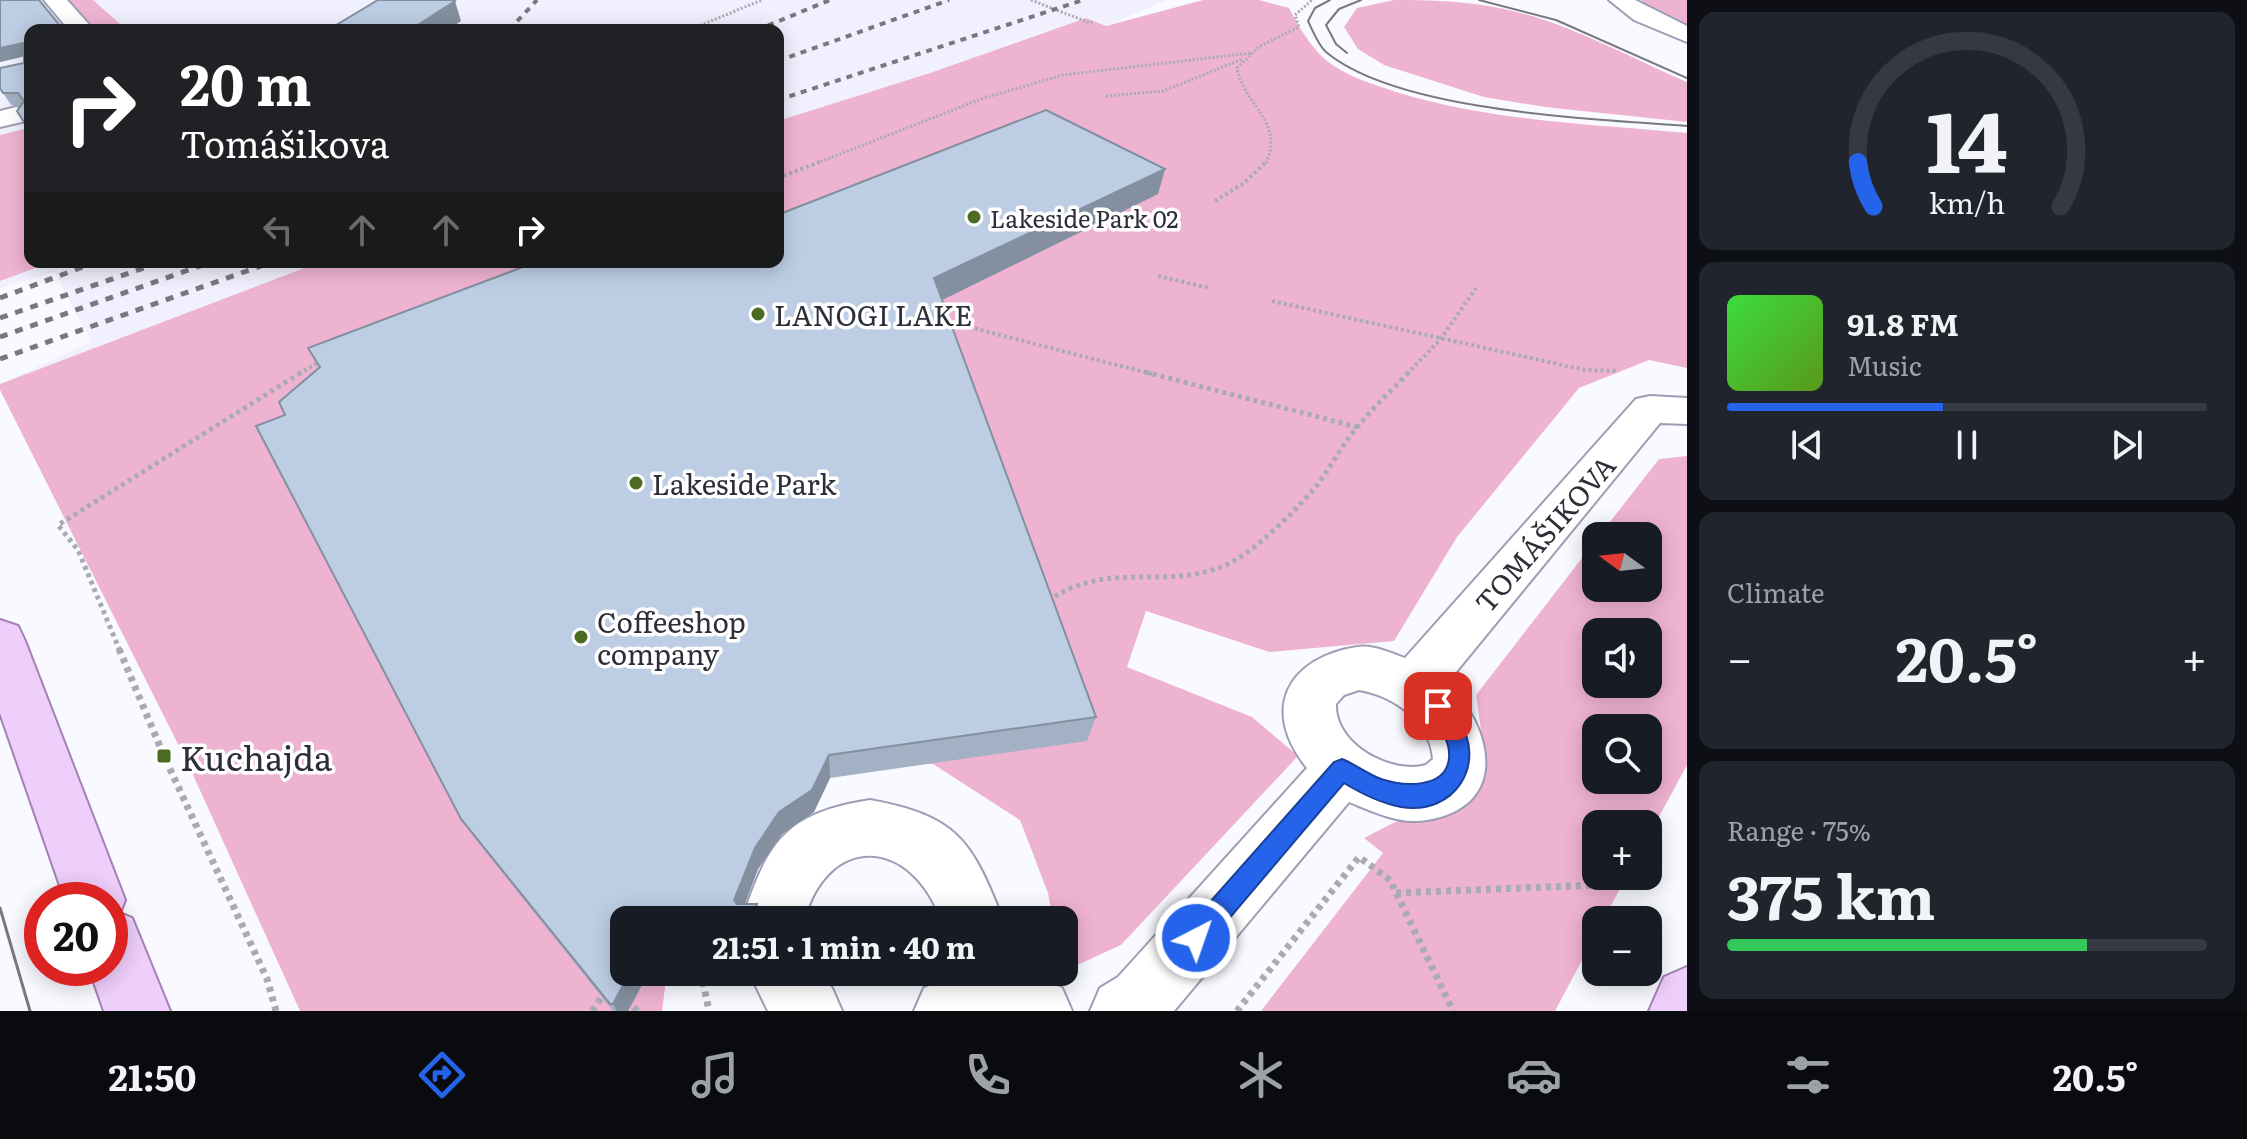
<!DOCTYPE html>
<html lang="en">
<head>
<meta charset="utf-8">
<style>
	body { margin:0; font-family:Literata,serif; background:#20242c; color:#f1f3f6; height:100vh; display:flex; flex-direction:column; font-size:30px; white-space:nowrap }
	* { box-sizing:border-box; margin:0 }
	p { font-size:26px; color:#9ea1a6 }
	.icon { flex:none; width:44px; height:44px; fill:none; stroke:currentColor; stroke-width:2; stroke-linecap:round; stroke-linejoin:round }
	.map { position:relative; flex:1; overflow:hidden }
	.sheet { display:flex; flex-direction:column; gap:12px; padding:12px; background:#0d0f14; width:560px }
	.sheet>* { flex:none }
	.top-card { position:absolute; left:24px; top:24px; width:760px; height:244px; border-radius:16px; box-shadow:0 4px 20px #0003; background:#202124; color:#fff; overflow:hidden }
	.needle { width:52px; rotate:285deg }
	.buttons { position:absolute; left:1582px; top:522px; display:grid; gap:16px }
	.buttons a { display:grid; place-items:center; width:80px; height:80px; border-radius:16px; background:#171b24; box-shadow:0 4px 20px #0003; font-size:40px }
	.speed { position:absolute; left:24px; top:882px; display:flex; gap:16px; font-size:40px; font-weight:700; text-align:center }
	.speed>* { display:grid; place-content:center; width:104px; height:104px; border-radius:50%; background:#171b24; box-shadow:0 4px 20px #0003; line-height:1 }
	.speed .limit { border:12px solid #d22; background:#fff; color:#111 }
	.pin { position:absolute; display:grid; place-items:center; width:68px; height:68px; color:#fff; margin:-34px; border-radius:16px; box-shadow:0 4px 12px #0006 }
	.me { position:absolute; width:88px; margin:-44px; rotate:41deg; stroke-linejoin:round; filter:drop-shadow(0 0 6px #0008) }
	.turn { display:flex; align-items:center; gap:28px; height:168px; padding:0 24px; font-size:36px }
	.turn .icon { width:104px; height:104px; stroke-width:2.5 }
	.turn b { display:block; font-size:56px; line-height:68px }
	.lanes { display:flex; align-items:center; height:76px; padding:0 24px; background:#0003; justify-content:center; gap:40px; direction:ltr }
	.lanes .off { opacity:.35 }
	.big { font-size:60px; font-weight:700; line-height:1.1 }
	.sheet .tile { flex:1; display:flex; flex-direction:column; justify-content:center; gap:12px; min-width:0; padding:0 28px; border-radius:16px; background:#20242c }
	.sheet .dial { align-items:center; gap:0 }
	.dial svg { height:208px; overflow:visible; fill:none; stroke:#363941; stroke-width:7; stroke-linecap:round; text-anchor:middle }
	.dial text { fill:#f1f3f6; stroke:none }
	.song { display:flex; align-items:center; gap:24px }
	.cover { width:96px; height:96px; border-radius:12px; background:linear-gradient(135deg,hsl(120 70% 55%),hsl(90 70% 35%)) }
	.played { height:8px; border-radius:4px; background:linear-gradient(90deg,#2563eb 45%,#363941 45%) }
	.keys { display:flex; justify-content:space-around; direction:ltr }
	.heat { display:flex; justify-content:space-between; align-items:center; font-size:44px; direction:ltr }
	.charge { height:12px; border-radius:6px; background:linear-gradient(90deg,#34c759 75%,#363941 0) }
	.trip { position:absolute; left:610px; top:906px; width:468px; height:80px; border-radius:16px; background:#171b24; box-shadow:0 4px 20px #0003; font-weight:700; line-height:80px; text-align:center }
	.menu { display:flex; height:128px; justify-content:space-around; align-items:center; background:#090b0e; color:#9ea1a6 }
	.menu .icon { width:56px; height:56px }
	.menu .selected { color:#2563eb }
	.menu b { font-size:36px; color:#f1f3f6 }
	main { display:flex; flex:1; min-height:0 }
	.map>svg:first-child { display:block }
	.built { fill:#f0f0fe }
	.green { fill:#efb3d2; fill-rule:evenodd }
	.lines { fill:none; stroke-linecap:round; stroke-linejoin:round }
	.minor-casing { stroke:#9d9db6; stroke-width:4 }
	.major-casing { stroke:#a481b5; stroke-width:4 }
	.path-far3 { stroke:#aaabb2; stroke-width:3; stroke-dasharray:2 2; stroke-linecap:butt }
	.path-far2 { stroke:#aaabb2; stroke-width:4; stroke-dasharray:3 3; stroke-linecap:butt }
	.path-far1 { stroke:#aaabb2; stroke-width:5; stroke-dasharray:4 4; stroke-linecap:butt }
	.path { stroke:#aaabb2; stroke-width:7; stroke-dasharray:5 5; stroke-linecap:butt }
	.minor { fill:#fff; fill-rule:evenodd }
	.major { fill:#eecefb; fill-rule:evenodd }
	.tram-far1 { stroke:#787880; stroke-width:2 }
	.tram { stroke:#787880; stroke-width:3 }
	.rail-far1 { stroke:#787880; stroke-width:4; stroke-dasharray:6 6; stroke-linecap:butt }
	.rail { stroke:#787880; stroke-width:5; stroke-dasharray:8 8; stroke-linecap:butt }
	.wall { fill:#a3b1c4 }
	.shaded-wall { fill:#8490a0 }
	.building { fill:#bdcee4; stroke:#8490a0; stroke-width:2 }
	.route { fill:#2563eb; stroke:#184099; stroke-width:2 }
	.poi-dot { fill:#4b6b22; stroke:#fff; stroke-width:3 }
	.labels { text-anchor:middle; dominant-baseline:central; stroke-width:7; stroke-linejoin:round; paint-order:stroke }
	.far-poi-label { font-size:24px; fill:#2e2e38; stroke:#fff; text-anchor:start }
	.poi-label { font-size:28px; fill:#2e2e38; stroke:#fff; text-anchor:start }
	.street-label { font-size:28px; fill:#2e2e38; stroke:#fff }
	.near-poi-label { font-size:34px; fill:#2e2e38; stroke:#fff; text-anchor:start }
</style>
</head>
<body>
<main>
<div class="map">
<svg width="1687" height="1011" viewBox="0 0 1687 1011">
	<rect width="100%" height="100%" fill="#f9faff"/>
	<!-- built -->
	<path class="built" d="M0,0H1167L1105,26L1086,19L1064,25L933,72L778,121V30H30V262H320L0,384L91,342L55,272L0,288Z"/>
	<!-- green -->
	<path class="green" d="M63,0H93L127,30H91Z
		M1203,0H1259L1289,8C1300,29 1314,53 1334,66C1352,78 1376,85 1396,92C1490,121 1590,124 1687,133V368L1649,360L1579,388L1457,537L1394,641L1269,652L1146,611L1127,667L1252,717L1298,756L1121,945L1064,971V920H1053L1048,893L1020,820L933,764L820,748L624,920V972H667L662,1011H300L189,766L0,390V384L320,262H778V121L933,72L1086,18L1106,26Z
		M1394,0C1431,0 1467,1 1504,9C1567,22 1628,57 1687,82V122L1545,107L1484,97L1384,65L1358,49L1344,27L1357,8Z
		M1641,0H1687V26L1646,5Z
		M28,128L30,262H52L0,281V135Z
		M1687,456V765L1648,837V824H1596V876H1627L1603,920H1596V934L1555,1011H1261L1383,853L1364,838L1395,822L1437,816L1477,792L1483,744L1476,695L1596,540V588H1648V536H1599L1659,459ZM1596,632H1648V684H1596ZM1596,728H1648V780H1596Z"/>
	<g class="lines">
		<defs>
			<path id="minor" d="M44,0H67L94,30H69Z
				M1609,0H1635L1687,26V42L1634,20Z
				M16,107L26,109L30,115L26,121L0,127V111Z
				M1650,396L1687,398V424L1660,423L1447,683C1493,728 1510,806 1427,820C1400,825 1374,812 1349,802L1174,1011H1090L1100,988L1118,977L1307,768C1260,710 1287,658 1357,647C1372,644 1391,653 1405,658L1636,399ZM1359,690C1394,696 1430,721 1433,759L1426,765C1391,775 1334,744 1336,704L1344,695Z
				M870,800C958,816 972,841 1003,920H941C912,838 829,831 804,920H742C768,842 785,813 870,800Z
				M749,972H817L832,988L842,1011H768Z
				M967,972H1025L1062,988L1072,1011H914L924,988Z"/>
			<path id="major" d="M0,620L18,626L25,641L125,900L120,913L132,918L170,1011H104L89,968H110V900H65L0,713Z
				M1687,967V1011H1649L1664,977Z"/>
		</defs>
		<!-- minor casing -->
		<use href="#minor" class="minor-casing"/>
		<!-- major casing -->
		<use href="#major" class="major-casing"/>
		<!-- path-far3 -->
		<path class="path-far3" d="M1031,0L1090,23L1094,21
			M689,30L762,0
			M1106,96L1163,91L1243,59
			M817,163L984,98L1063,75L1251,53
			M1266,163C1285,122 1243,104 1237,68L1260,46L1299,27L1295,15L1312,0"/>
		<!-- path-far2 -->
		<path class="path-far2" d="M778,178L822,161
			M1215,201L1244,183L1267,161
			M1158,276L1209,288
			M1272,301L1585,370L1618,371
			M969,327L1152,374
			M299,374L320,361
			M1407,374L1440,340L1476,288"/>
		<!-- path-far1 -->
		<path class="path-far1" d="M1145,372L1357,427
			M1048,601C1106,558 1171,593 1230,563C1257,549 1293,513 1313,490C1330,470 1341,445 1359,425C1374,407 1392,390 1409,372
			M120,651L78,550L58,525L302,372"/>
		<!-- path -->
		<path class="path" d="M119,649L164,756L267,979L276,1011
			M1396,893L1647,883
			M701,972L709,1011
			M628,999L637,1011
			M592,1011L605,992
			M1237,1011L1359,857L1390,880L1453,1011"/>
		<!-- minor -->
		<use href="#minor" class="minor"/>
		<!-- major -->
		<use href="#major" class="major"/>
		<!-- tram-far1 -->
		<path class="tram-far1" d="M1330,0L1315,8L1308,21C1313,31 1318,45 1326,52C1398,112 1594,119 1687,126
			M1479,0L1556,20L1687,78
			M1347,53L1336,44L1326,25L1339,9L1361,0"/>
		<!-- tram -->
		<path class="tram" d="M0,908L30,1011"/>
		<!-- rail-far1 -->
		<path class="rail-far1" d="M509,30L537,0
			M757,30L830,0
			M778,61L949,0
			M778,100L1083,0"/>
		<!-- rail -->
		<path class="rail" d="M0,298L96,262
			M0,318L161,262
			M0,337L211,262
			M0,359L272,262"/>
	</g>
	<!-- wall -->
	<path class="wall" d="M39,0L63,30H30V132L21,106L11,105L3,93L24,63V56L0,62Z
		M1165,169L1158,194L942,300L1096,717L1087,741L830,778L814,812L782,834L758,869L745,904L624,920V972H649L628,1011H613L477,841L461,819L285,415L319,368L308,348L780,214Z"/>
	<!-- shaded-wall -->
	<path class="shaded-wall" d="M455,1L461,21L448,30H410Z
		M24,43L30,55L0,62V48Z
		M1165,169L1158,194L932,305L934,278Z
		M829,755L830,778L814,812L782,834L758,869L739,919L734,900L755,848L779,812Z
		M757,904L760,920H749Z
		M630,972H649L628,1011H617L613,1004Z"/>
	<!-- building -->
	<path class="building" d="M0,0H39L62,28L54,30H30V127H27L17,111L24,101L18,93H3L0,88V68L24,63V43L0,48Z
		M378,0H454L455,1L410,30H328Z
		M1046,110L1165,169L934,278L1096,717L829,755L812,790L779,812L755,848L734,900L737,904H757L749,920H624V972H630L613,1004H610L461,819L256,426L285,415L279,402L320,367L308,348L536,262H778V212L780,214Z"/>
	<!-- route -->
	<path class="route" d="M1438,697C1448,700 1452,709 1458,719C1488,763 1455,816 1401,807C1380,803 1362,794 1344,783L1205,947L1196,951L1186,947L1183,938L1186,929L1334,762L1342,759C1355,764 1367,774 1381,779C1402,786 1446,790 1449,758C1451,739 1435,722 1427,706L1430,699Z"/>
	<!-- markers -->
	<g class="poi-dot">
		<circle cx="974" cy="217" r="8"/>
		<circle cx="758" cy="314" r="8"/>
		<circle cx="636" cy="483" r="8"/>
		<circle cx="581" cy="637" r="8"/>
		<rect x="156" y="748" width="16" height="16" rx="4"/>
	</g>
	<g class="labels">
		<!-- far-poi labels -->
		<g class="far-poi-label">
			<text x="990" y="217">Lakeside Park 02</text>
		</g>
		<!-- poi labels -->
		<g class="poi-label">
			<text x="774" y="314">LANOGI LAKE</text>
			<text x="652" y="483">Lakeside Park</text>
			<text x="597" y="621">Coffeeshop<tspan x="597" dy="32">company</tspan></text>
		</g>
		<!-- street labels -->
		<g class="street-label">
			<text transform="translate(1544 533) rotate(-49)">TOMÁŠIKOVA</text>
		</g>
		<!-- near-poi labels -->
		<g class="near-poi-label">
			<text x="180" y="756">Kuchajda</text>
		</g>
	</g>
</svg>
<div class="buttons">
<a><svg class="needle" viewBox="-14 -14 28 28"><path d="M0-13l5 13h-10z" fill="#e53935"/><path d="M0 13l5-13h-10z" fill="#9ea1a6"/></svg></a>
<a><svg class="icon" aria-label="sound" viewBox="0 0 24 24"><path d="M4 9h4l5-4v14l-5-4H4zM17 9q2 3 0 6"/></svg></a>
<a><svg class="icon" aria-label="search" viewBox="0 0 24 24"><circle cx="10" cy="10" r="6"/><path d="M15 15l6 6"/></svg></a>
<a>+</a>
<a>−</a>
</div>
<div class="speed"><div class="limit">20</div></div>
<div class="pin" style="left:1438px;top:706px;background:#d93025"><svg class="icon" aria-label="arrive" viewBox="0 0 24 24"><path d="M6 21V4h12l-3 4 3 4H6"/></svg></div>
<svg class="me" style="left:1196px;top:938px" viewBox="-20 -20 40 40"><circle r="17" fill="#2563eb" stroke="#fff" stroke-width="3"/><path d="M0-11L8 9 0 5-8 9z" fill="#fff"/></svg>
<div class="trip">21:51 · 1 min · 40 m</div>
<div class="top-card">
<div class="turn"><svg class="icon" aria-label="right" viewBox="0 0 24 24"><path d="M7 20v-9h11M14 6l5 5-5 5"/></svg><div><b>20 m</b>Tomášikova</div></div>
<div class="lanes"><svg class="icon off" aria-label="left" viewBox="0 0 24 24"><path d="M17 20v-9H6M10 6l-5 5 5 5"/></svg><svg class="icon off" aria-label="ahead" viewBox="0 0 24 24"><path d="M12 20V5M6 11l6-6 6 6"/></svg><svg class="icon off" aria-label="ahead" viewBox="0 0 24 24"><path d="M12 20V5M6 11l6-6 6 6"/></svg><svg class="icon" aria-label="right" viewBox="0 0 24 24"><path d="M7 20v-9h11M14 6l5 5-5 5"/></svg></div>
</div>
</div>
<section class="sheet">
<div class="tile dial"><svg viewBox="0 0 100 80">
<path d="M14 69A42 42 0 1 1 86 69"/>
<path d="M14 69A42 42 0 0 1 8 52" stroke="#2563eb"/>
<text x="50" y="56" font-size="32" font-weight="700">14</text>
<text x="50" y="72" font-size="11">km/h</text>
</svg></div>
<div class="tile">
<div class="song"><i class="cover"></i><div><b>91.8 FM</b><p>Music</p></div></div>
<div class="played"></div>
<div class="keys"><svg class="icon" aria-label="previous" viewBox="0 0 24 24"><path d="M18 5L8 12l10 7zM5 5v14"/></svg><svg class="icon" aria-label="pause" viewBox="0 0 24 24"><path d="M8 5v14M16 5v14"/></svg><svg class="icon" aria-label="next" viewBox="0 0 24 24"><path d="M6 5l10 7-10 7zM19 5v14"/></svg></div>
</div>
<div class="tile"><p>Climate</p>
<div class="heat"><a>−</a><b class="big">20.5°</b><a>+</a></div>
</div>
<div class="tile"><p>Range · 75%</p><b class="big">375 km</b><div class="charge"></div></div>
</section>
</main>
<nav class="menu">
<b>21:50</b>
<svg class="icon selected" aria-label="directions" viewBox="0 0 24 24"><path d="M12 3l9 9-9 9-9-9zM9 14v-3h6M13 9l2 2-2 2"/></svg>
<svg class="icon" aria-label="music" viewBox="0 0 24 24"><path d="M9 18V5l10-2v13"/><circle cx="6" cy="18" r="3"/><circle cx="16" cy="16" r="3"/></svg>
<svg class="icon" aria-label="phone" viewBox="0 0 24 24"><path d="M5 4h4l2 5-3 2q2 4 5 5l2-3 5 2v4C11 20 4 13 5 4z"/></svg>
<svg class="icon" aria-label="climate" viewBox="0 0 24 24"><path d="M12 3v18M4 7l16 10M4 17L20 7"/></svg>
<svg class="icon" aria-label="car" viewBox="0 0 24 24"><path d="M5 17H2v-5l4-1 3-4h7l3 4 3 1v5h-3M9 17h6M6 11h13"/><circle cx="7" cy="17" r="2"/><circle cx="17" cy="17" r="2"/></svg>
<svg class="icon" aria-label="filters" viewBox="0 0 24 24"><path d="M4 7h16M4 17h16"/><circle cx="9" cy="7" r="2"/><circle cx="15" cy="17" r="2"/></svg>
<b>20.5°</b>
</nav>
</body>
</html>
